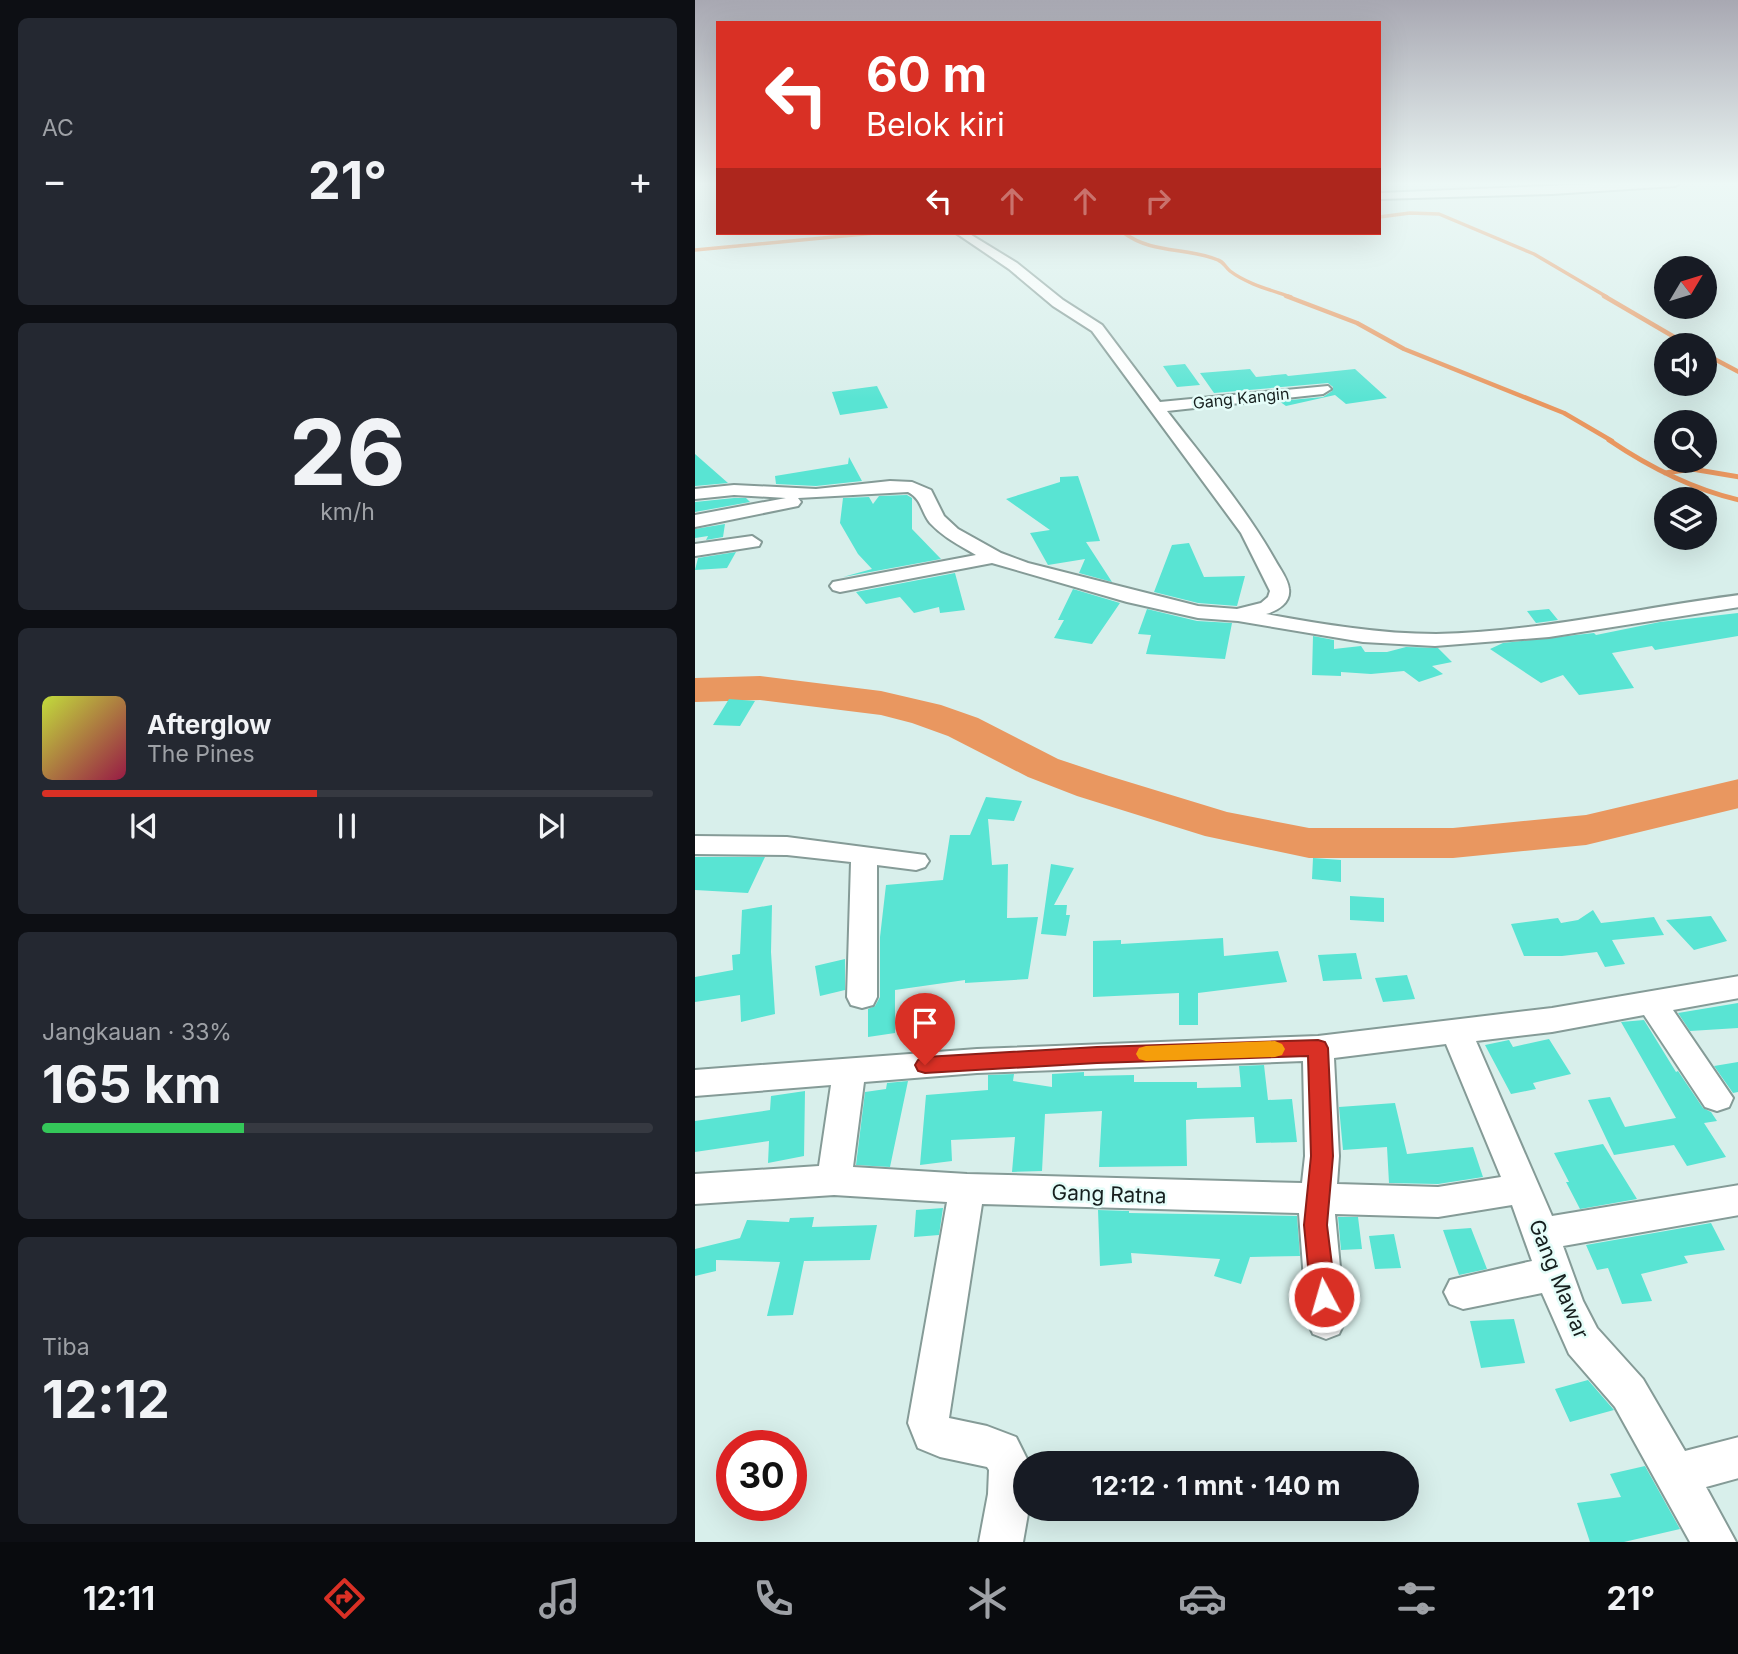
<!DOCTYPE html>
<html lang="id">
<head>
<meta charset="utf-8">
<style>
	body { margin:0; font-family:Inter,sans-serif; background:#242831; color:#f1f3f6; height:100vh; display:flex; flex-direction:column; font-size:26px; white-space:nowrap }
	* { box-sizing:border-box; margin:0 }
	p { font-size:23px; color:#9ea1a6 }
	.icon { flex:none; width:38px; height:38px; fill:none; stroke:currentColor; stroke-width:2; stroke-linecap:round; stroke-linejoin:round }
	.map { position:relative; flex:1; overflow:hidden }
	.details { display:flex; flex-direction:column; gap:18px; padding:18px; background:#0d0f14; width:695px }
	.details>* { flex:none }
	.top-card { position:absolute; left:21px; top:21px; width:665px; height:214px; border-radius:0px; box-shadow:0 7px 28px #0002; background:#d93025; color:#fff; overflow:hidden }
	.needle { width:46px; rotate:52deg }
	.fabs { position:absolute; left:959px; top:256px; display:grid; gap:14px }
	.fabs a { display:grid; place-items:center; width:63px; height:63px; border-radius:50%; background:#171b24; box-shadow:0 7px 28px #0002; font-size:35px }
	.speed { position:absolute; left:21px; top:1430px; display:flex; gap:14px; font-size:35px; font-weight:700; text-align:center }
	.speed>* { display:grid; place-content:center; width:91px; height:91px; border-radius:50%; background:#171b24; box-shadow:0 7px 28px #0002; line-height:1 }
	.speed .limit { border:10px solid #d22; background:#fff; color:#111 }
	.pin { position:absolute; display:grid; place-items:center; width:60px; height:60px; color:#fff; margin:-72px -30px; border-radius:50% 50% 50% 0; rotate:-45deg; box-shadow:0 0 7px #0007 }
	.pin .icon { rotate:45deg }
	.me { position:absolute; width:77px; margin:-38px; rotate:354deg; stroke-linejoin:round; filter:drop-shadow(0 0 5px #0008) }
	.turn { display:flex; align-items:center; gap:24px; height:147px; padding:0 35px; font-size:32px }
	.turn .icon { width:91px; height:91px; stroke-width:2.5 }
	.turn b { display:block; font-size:49px; line-height:60px }
	.lanes { display:flex; align-items:center; height:66px; padding:0 35px; background:#0003; justify-content:center; gap:35px; direction:ltr }
	.lanes .off { opacity:.35 }
	.big { font-size:52px; font-weight:700; line-height:1.1 }
	.details .card { flex:1; display:flex; flex-direction:column; justify-content:center; gap:10px; min-width:0; padding:0 24px; border-radius:10px; background:#242831 }
	.details .dial { align-items:center; gap:0 }
	.dial b { font-size:91px; line-height:1 }
	.song { display:flex; align-items:center; gap:21px }
	.cover { width:84px; height:84px; border-radius:10px; background:linear-gradient(135deg,hsl(70 70% 55%),hsl(340 70% 35%)) }
	.played { height:7px; border-radius:4px; background:linear-gradient(90deg,#d93025 45%,#363941 45%) }
	.keys { display:flex; justify-content:space-around; direction:ltr }
	.heat { display:flex; justify-content:space-between; align-items:center; font-size:38px; direction:ltr }
	.charge { height:10px; border-radius:5px; background:linear-gradient(90deg,#34c759 33%,#363941 0) }
	.trip { position:absolute; left:318px; top:1451px; width:406px; height:70px; border-radius:35px; background:#171b24; box-shadow:0 7px 28px #0002; font-weight:700; line-height:70px; text-align:center }
	.tab-bar { display:flex; height:112px; justify-content:space-around; align-items:center; background:#090b0e; color:#9ea1a6 }
	.tab-bar .icon { width:49px; height:49px }
	.tab-bar .active { color:#d93025 }
	.tab-bar b { font-size:32px; color:#f1f3f6 }
	main { display:flex; flex:1; min-height:0 }
	.map>svg:first-child { display:block }
	.lines { fill:none; stroke-linecap:round; stroke-linejoin:round }
	.stream-far2 { stroke:#e99760; stroke-width:3.5 }
	.stream-far1 { stroke:#e99760; stroke-width:4.5 }
	.stream { stroke:#e99760; stroke-width:5 }
	.river { fill:#e99760; fill-rule:evenodd }
	.building { fill:#59e4d3 }
	.minor-casing { stroke:#859b97; stroke-width:4 }
	.minor { fill:#fff; fill-rule:evenodd }
	.route { fill:#d93025; stroke:#8d1f18; stroke-width:2 }
	.slow { fill:#f59e0b }
	.labels { text-anchor:middle; dominant-baseline:central; stroke-width:5; stroke-linejoin:round; paint-order:stroke }
	.far-street-label { font-size:16px; fill:#161f1e; stroke:#e5fdf9 }
	.near-street-label { font-size:21px; fill:#161f1e; stroke:#e5fdf9 }
</style>
</head>
<body>
<main>
<section class="details">
<div class="card"><p>AC</p>
<div class="heat"><a>−</a><b class="big">21°</b><a>+</a></div>
</div>
<div class="card dial"><b>26</b><p>km/h</p></div>
<div class="card">
<div class="song"><i class="cover"></i><div><b>Afterglow</b><p>The Pines</p></div></div>
<div class="played"></div>
<div class="keys"><svg class="icon" aria-label="previous" viewBox="0 0 24 24"><path d="M18 5L8 12l10 7zM5 5v14"/></svg><svg class="icon" aria-label="pause" viewBox="0 0 24 24"><path d="M8 5v14M16 5v14"/></svg><svg class="icon" aria-label="next" viewBox="0 0 24 24"><path d="M6 5l10 7-10 7zM19 5v14"/></svg></div>
</div>
<div class="card"><p>Jangkauan · 33%</p><b class="big">165 km</b><div class="charge"></div></div>
<div class="card"><p>Tiba</p><b class="big">12:12</b></div>
</section>
<div class="map">
<svg width="1044" height="1542" viewBox="0 0 1044 1542">
	<rect width="100%" height="100%" fill="#d8efeb"/>
	<g class="lines">
		<!-- stream-far2 -->
		<path class="stream-far2" d="M684,217L715,213L744,214L839,254L912,297
			M429,233C457,254 492,247 523,260C529,262 530,267 535,271C552,284 576,290 596,297
			M0,250L180,233"/>
		<!-- stream-far1 -->
		<path class="stream-far1" d="M591,296L662,323L709,349L869,413L917,441
			M909,296L993,345
			M1010,354L1044,372"/>
		<!-- stream -->
		<path class="stream" d="M914,440C954,467 997,489 1044,500
			M970,473L997,469L1044,477"/>
		<!-- river -->
		<path class="river" d="M65,676L186,691L246,705L283,718L363,759L414,776L532,812L614,828H758L891,815L1044,779V808L891,845L758,858H614L510,836L382,796L333,777L253,736L217,723L186,715L65,700L0,702V678Z"/>
	</g>
	<!-- building -->
	<path class="building" d="M490,364L505,385L482,387L468,366Z
		M555,369L561,377L591,374L593,376L660,369L692,398L651,404L640,395L591,406L584,401L628,397L637,391L638,387L633,383L519,393L505,373Z
		M182,386L193,408L145,415L137,392Z
		M0,454L33,483L0,486Z
		M154,457L167,481L121,486L81,484L80,476L153,464Z
		M383,476L405,541L391,542L417,582L384,573L390,559L353,565L335,533L355,530L311,499L365,482V477Z
		M212,495L217,498V529L246,559L148,577L177,569L163,554L145,523L148,498L174,497L178,504L184,496Z
		M39,498H51L55,502L0,512V502Z
		M30,524L28,537L11,540L13,536L0,538V529Z
		M494,543L509,577L550,576L542,606L503,603L459,592L477,545Z
		M41,552L32,568L0,570L3,558Z
		M260,573L270,610L245,613L244,607L219,613L205,597L171,604L161,592Z
		M378,589L425,603L397,644L359,638L369,620H363Z
		M452,609L502,621L537,623L530,659L451,654L456,635L443,634Z
		M854,609L863,620L841,623L832,611Z
		M1043,613V636L960,650L957,646L917,653L939,688L884,695L868,675L846,683L795,649L808,643L899,633L901,635L965,622Z
		M618,636L639,640V649L666,646L670,652H692L711,647L743,648L757,662L737,666L748,674L724,682L709,671L676,674L646,672V676L617,675Z
		M34,699L60,701L45,726L18,725Z
		M291,797L327,801L319,821L293,819L297,865L313,864L312,918L343,917L333,979L270,983V980L200,990V1033L173,1037V1009L180,1006L185,997V937L191,885L248,880L255,835H275Z
		M0,857H70L53,893L0,890Z
		M618,858L646,860V882L617,879Z
		M356,864L379,868L359,905H372L371,915H375L371,936L346,934Z
		M655,896L689,898V922L655,920Z
		M77,905L76,952L80,1014L46,1022L45,995L0,1002V977L38,970L37,955L45,954L47,910Z
		M898,910L906,923L959,917L969,935L917,940L930,964L910,967L902,952L867,956H829L816,924L863,918L866,923L883,920Z
		M1016,916L1032,941L999,950L971,920Z
		M528,938L529,956L583,951L592,982L503,993V1025H484V993L398,997V941L426,940V944Z
		M661,953L667,979L628,981L623,955Z
		M150,959V990L125,996L120,966Z
		M712,975L720,999L688,1002L680,978Z
		M1043,1003V1028L995,1031L983,1013Z
		M949,1020L981,1072L983,1071L1008,1108L1016,1112L1022,1121L1009,1123L1031,1157L992,1166L979,1145L919,1155L893,1100L915,1097L930,1127L981,1118L926,1022Z
		M854,1039L876,1074L838,1083L841,1089L816,1094L790,1045L814,1040L818,1047Z
		M1043,1062V1092L1038,1093L1019,1066Z
		M569,1065L573,1100L597,1099L602,1142L561,1143L559,1117L500,1119L491,1120L492,1166L404,1167L407,1111L350,1114L347,1171L317,1172L320,1137L256,1140L257,1161L225,1165L231,1095L293,1090V1075L319,1074L318,1081L357,1087V1074L389,1072V1076L439,1075V1082H502V1088L546,1087L544,1066Z
		M213,1081L195,1167L161,1165L170,1092L191,1089L192,1083Z
		M110,1091L109,1156L73,1163L74,1141L0,1152V1121L75,1110L76,1096Z
		M700,1103L712,1154L778,1147L788,1177L743,1184L694,1183L692,1147L648,1150L644,1107Z
		M908,1144L942,1199L885,1209L871,1182H874L859,1153Z
		M248,1208L244,1235L219,1237L221,1210Z
		M403,1210L434,1211V1213L602,1216L605,1256L555,1257L546,1284L519,1276L525,1259L436,1253L437,1263L405,1266Z
		M119,1217L117,1227L182,1225L175,1260L109,1261L98,1315L72,1316L85,1262L21,1260V1271L0,1276V1249L45,1238L52,1220L94,1222L95,1218Z
		M643,1217H663L667,1249L646,1250Z
		M1016,1223L1030,1250L989,1256L993,1263L946,1274L957,1301L927,1304L913,1268L902,1270L891,1245Z
		M776,1228L792,1269L764,1275L748,1230Z
		M699,1234L706,1268L680,1269L674,1236Z
		M819,1319L830,1363L786,1368L775,1321Z
		M893,1380L919,1410L875,1422L860,1389Z
		M950,1466L985,1529L929,1542H895L882,1503L926,1497L915,1474Z"/>
	<g class="lines">
		<defs>
			<path id="minor" d="M926,183H985L980,186L857,194L684,199V193Z
				M261,233H273L322,263L368,300L407,325L465,402L633,386L636,389L628,394L472,411C509,459 550,507 580,560C585,569 593,579 594,589C596,603 582,611 571,614C627,624 684,634 741,634C842,632 943,608 1044,595V607L854,637L740,646L668,642L543,621L503,618L432,602L297,563L145,592L138,590L135,586L138,582L281,555C264,545 248,537 235,523C226,512 227,499 213,492L103,498L106,502L103,506L0,527V515L91,498L39,495L0,499V489L39,485L121,489L195,481L217,482L236,490L249,516L263,529L306,553L333,563L503,606L542,609L566,603L573,597L575,591L546,533L397,331L358,306L314,269Z
				M57,536L66,542L64,546L0,556V544Z
				M0,836L92,837L230,855L234,861L230,867L221,870L182,865V997L178,1005L167,1008L156,1005L152,997L156,862L92,855L0,854Z
				M1044,976V998L978,1010L1038,1098L1034,1107L1022,1111L1010,1107L949,1015L857,1032L781,1041L857,1216L1044,1185V1215L868,1246L888,1301L902,1328L948,1379L990,1451L1044,1437V1478L1011,1487L1041,1542H995L920,1407L874,1354L847,1293L768,1309L755,1304L749,1292L755,1280L837,1261L817,1205L743,1217L640,1214L650,1321L644,1334L631,1339L618,1334L612,1321L604,1213L287,1204L254,1418L292,1426L321,1437L334,1463H331V1508H334L328,1542H284L293,1494L294,1470L292,1467L245,1457L223,1448L213,1423L252,1202L139,1195L0,1204V1174L124,1166L136,1085L0,1096V1070L282,1049L623,1036L857,1008ZM751,1044L806,1177L743,1187L642,1184L644,1156L639,1058ZM608,1061L610,1156L607,1183L272,1174L158,1167L169,1082L282,1073Z"/>
		</defs>
		<!-- minor casing -->
		<use href="#minor" class="minor-casing"/>
		<!-- minor -->
		<use href="#minor" class="minor"/>
	</g>
	<!-- sky -->
	<linearGradient id="sky" x2="0" y2="1"><stop stop-color="#a8a8b2"/><stop offset="0.46" stop-color="#edf8f6"/><stop offset="1" stop-color="#edf8f6" stop-opacity="0"/></linearGradient>
	<rect width="1044" height="399" fill="url(#sky)"/>
	<!-- route -->
	<path class="route" d="M623,1040L630,1042L633,1048L638,1156L632,1225L641,1297L637,1305L629,1308L620,1305L616,1297L609,1225L616,1156L613,1056L402,1063L230,1073L223,1071L220,1065L223,1060L230,1057L402,1047Z"/>
	<!-- slow -->
	<path class="slow" d="M580,1041L587,1044L590,1049L587,1055L580,1057L451,1061L444,1059L441,1054L444,1048L451,1046Z"/>
	<g class="labels">
		<!-- far-street labels -->
		<g class="far-street-label">
			<text transform="translate(546 398) rotate(-6)">Gang Kangin</text>
		</g>
		<!-- near-street labels -->
		<g class="near-street-label">
			<text transform="translate(414 1194) rotate(2)">Gang Ratna</text>
			<text transform="translate(864 1279) rotate(68)">Gang Mawar</text>
		</g>
	</g>
</svg>
<div class="fabs">
<a><svg class="needle" viewBox="-14 -14 28 28"><path d="M0-13l5 13h-10z" fill="#e53935"/><path d="M0 13l5-13h-10z" fill="#9ea1a6"/></svg></a>
<a><svg class="icon" aria-label="sound" viewBox="0 0 24 24"><path d="M4 9h4l5-4v14l-5-4H4zM17 9q2 3 0 6"/></svg></a>
<a><svg class="icon" aria-label="search" viewBox="0 0 24 24"><circle cx="10" cy="10" r="6"/><path d="M15 15l6 6"/></svg></a>
<a><svg class="icon" aria-label="layers" viewBox="0 0 24 24"><path d="M12 4l9 5-9 5-9-5zM3 14l9 5 9-5"/></svg></a>
</div>
<div class="speed"><div class="limit">30</div></div>
<div class="pin" style="left:230px;top:1065px;background:#d93025"><svg class="icon" aria-label="arrive" viewBox="0 0 24 24"><path d="M6 21V4h12l-3 4 3 4H6"/></svg></div>
<svg class="me" style="left:629px;top:1297px" viewBox="-20 -20 40 40"><circle r="17" fill="#d93025" stroke="#fff" stroke-width="3"/><path d="M0-11L8 9 0 5-8 9z" fill="#fff"/></svg>
<div class="trip">12:12 · 1 mnt · 140 m</div>
<div class="top-card">
<div class="turn"><svg class="icon" aria-label="left" viewBox="0 0 24 24"><path d="M17 20v-9H6M10 6l-5 5 5 5"/></svg><div><b>60 m</b>Belok kiri</div></div>
<div class="lanes"><svg class="icon" aria-label="left" viewBox="0 0 24 24"><path d="M17 20v-9H6M10 6l-5 5 5 5"/></svg><svg class="icon off" aria-label="ahead" viewBox="0 0 24 24"><path d="M12 20V5M6 11l6-6 6 6"/></svg><svg class="icon off" aria-label="ahead" viewBox="0 0 24 24"><path d="M12 20V5M6 11l6-6 6 6"/></svg><svg class="icon off" aria-label="right" viewBox="0 0 24 24"><path d="M7 20v-9h11M14 6l5 5-5 5"/></svg></div>
</div>
</div>
</main>
<nav class="tab-bar">
<b>12:11</b>
<svg class="icon active" aria-label="directions" viewBox="0 0 24 24"><path d="M12 3l9 9-9 9-9-9zM9 14v-3h6M13 9l2 2-2 2"/></svg>
<svg class="icon" aria-label="music" viewBox="0 0 24 24"><path d="M9 18V5l10-2v13"/><circle cx="6" cy="18" r="3"/><circle cx="16" cy="16" r="3"/></svg>
<svg class="icon" aria-label="phone" viewBox="0 0 24 24"><path d="M5 4h4l2 5-3 2q2 4 5 5l2-3 5 2v4C11 20 4 13 5 4z"/></svg>
<svg class="icon" aria-label="climate" viewBox="0 0 24 24"><path d="M12 3v18M4 7l16 10M4 17L20 7"/></svg>
<svg class="icon" aria-label="car" viewBox="0 0 24 24"><path d="M5 17H2v-5l4-1 3-4h7l3 4 3 1v5h-3M9 17h6M6 11h13"/><circle cx="7" cy="17" r="2"/><circle cx="17" cy="17" r="2"/></svg>
<svg class="icon" aria-label="filters" viewBox="0 0 24 24"><path d="M4 7h16M4 17h16"/><circle cx="9" cy="7" r="2"/><circle cx="15" cy="17" r="2"/></svg>
<b>21°</b>
</nav>
</body>
</html>
